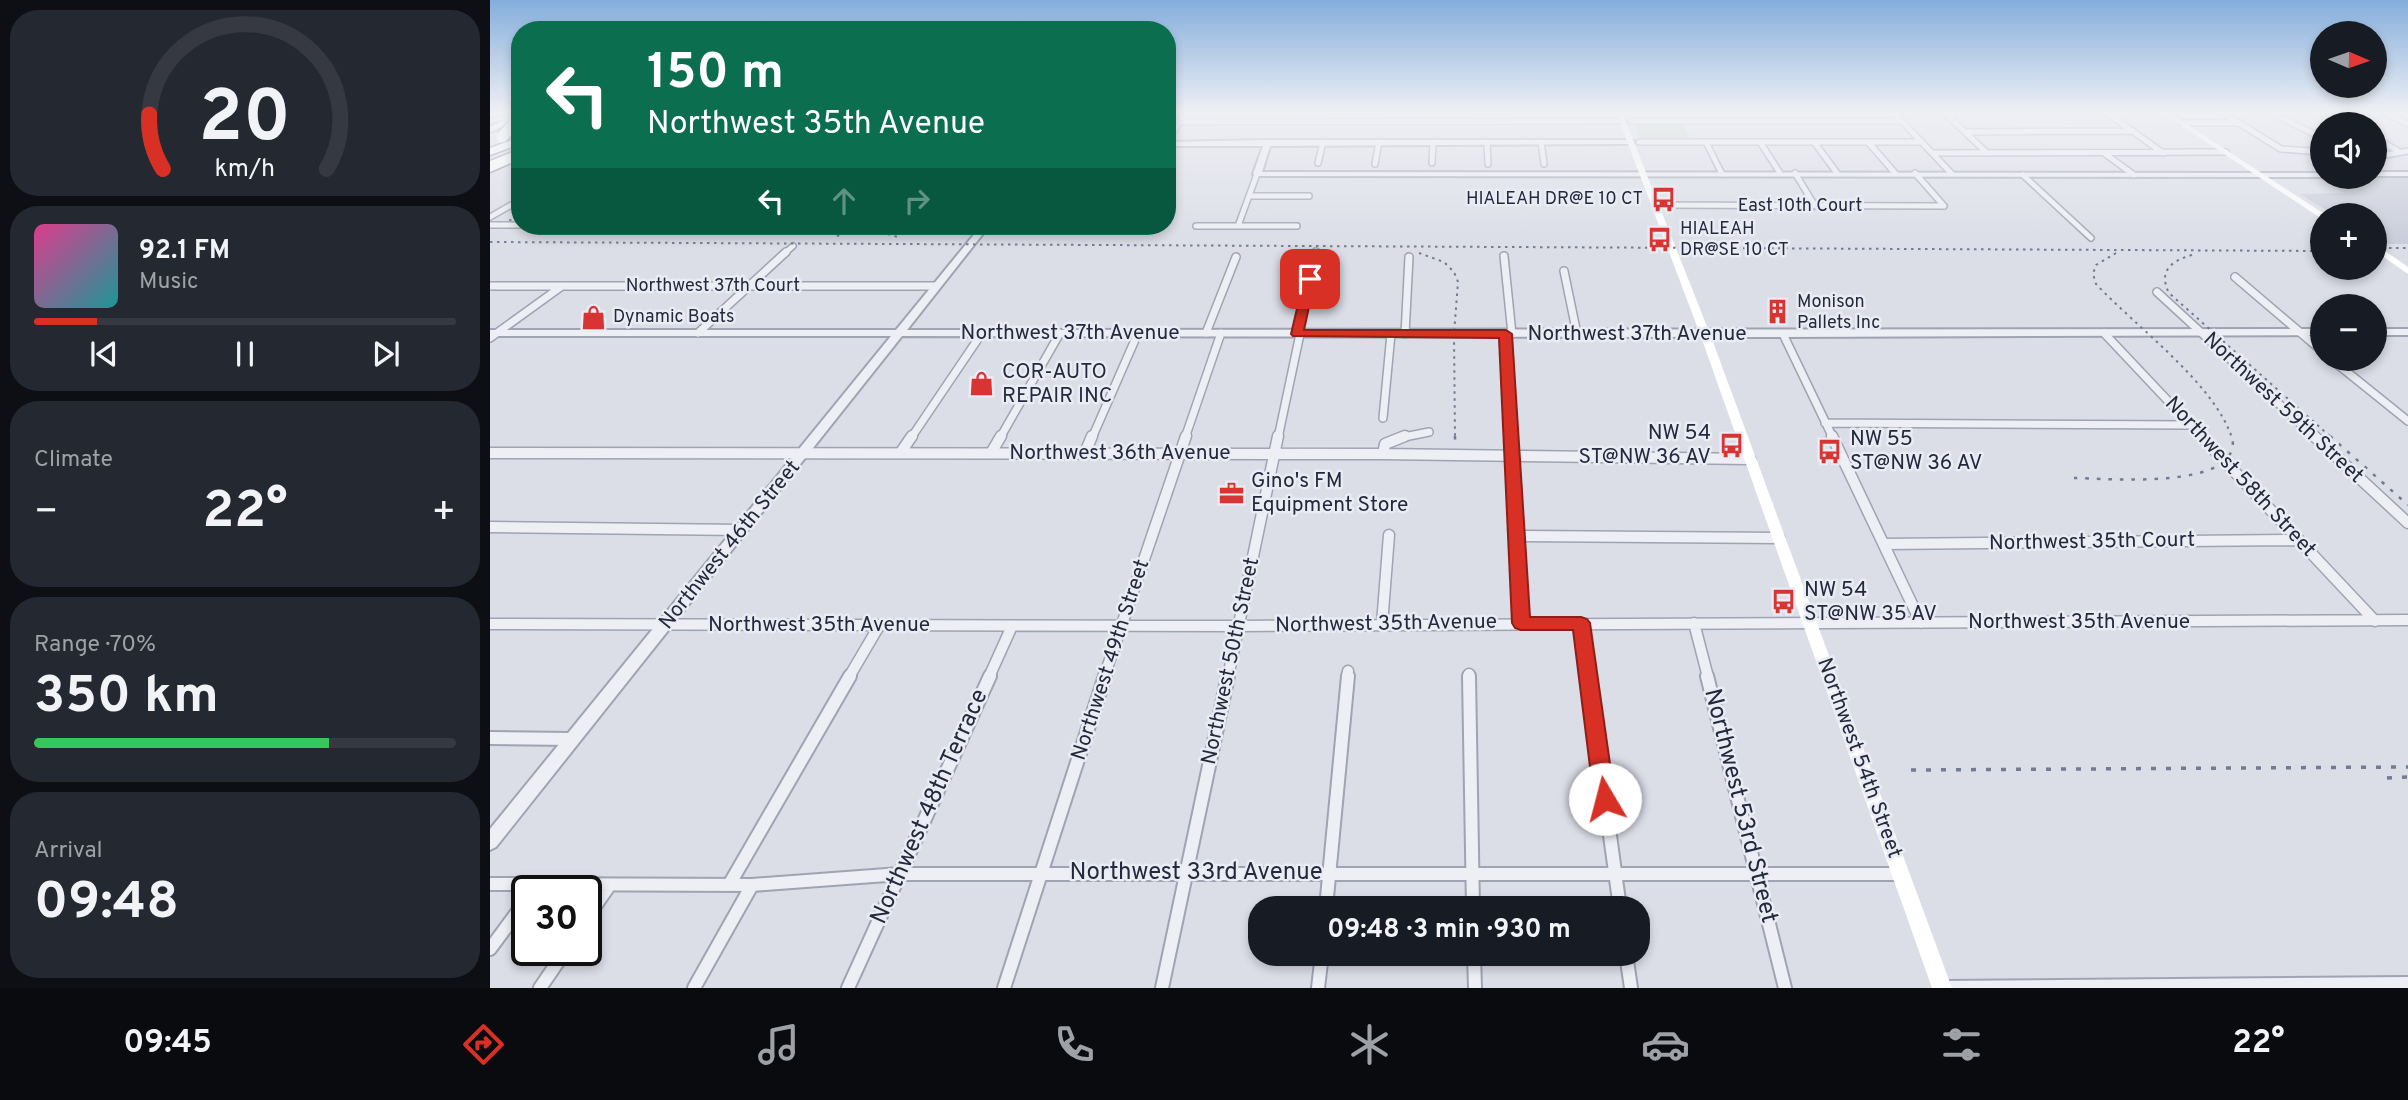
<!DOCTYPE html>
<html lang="en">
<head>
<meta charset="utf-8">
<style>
	body { margin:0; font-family:Overpass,sans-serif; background:#242831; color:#f1f3f6; height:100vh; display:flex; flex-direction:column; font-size:26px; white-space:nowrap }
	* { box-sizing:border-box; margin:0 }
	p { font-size:23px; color:#9ea1a6 }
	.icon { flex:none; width:38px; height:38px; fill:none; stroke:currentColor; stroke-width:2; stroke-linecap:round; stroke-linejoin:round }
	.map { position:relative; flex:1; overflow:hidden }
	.details { display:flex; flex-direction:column; gap:10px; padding:10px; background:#0d0f14; width:490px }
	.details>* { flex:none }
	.top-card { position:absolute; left:21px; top:21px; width:665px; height:214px; border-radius:28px; box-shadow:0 4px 10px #0003; background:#0b6e4f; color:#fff; overflow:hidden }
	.needle { width:46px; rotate:92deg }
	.controls { position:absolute; left:1820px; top:21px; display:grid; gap:14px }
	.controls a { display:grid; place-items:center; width:77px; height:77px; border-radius:50%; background:#171b24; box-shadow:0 4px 10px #0003; font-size:35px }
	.speed { position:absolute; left:21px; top:875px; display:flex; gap:14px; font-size:35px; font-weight:700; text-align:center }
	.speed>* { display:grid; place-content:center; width:91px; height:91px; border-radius:50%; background:#171b24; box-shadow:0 4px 10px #0003; line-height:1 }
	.speed .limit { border:4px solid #111; border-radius:10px; background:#fff; color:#111 }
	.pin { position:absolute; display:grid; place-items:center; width:60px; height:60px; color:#fff; margin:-30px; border-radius:14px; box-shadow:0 4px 10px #0006 }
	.me { position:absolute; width:77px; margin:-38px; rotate:352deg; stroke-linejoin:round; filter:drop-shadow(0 0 5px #0008) }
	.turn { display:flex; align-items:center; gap:24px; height:147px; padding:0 21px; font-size:32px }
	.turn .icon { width:91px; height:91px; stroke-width:2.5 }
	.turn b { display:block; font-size:49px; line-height:60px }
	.lanes { display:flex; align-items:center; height:66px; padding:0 21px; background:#0003; justify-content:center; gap:35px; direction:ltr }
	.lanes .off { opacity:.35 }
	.big { font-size:52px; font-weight:700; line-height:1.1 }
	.details .card { flex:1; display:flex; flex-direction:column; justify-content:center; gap:10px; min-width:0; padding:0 24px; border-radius:28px; background:#242831 }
	.details .dial { align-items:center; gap:0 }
	.dial svg { height:182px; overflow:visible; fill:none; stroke:#363941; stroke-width:7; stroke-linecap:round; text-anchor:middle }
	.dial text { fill:#f1f3f6; stroke:none }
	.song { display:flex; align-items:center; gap:21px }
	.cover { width:84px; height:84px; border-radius:10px; background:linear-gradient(135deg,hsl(330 70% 55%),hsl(180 70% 35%)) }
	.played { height:7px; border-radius:4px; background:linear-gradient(90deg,#d93025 15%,#363941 15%) }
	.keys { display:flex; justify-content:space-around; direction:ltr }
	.heat { display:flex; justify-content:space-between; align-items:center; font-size:38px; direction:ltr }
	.charge { height:10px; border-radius:5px; background:linear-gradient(90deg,#34c759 70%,#363941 0) }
	.trip { position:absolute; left:758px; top:896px; width:402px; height:70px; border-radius:28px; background:#171b24; box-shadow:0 4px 10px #0003; font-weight:700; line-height:70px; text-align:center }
	.tabs { display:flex; height:112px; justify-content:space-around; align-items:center; background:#090b0e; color:#9ea1a6 }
	.tabs .icon { width:49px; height:49px }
	.tabs .selected { color:#d93025 }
	.tabs b { font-size:32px; color:#f1f3f6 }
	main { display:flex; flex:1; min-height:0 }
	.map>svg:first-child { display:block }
	.built { fill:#c8ccd9 }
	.green { fill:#bdd1bb }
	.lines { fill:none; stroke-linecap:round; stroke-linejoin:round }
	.minor-far3-casing { stroke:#a0a3b1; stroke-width:8 }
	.minor-far2-casing { stroke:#a0a3b1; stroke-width:10 }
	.minor-far1-casing { stroke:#a0a3b1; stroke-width:13 }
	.minor-casing { stroke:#a0a3b1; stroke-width:16 }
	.tertiary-casing { stroke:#a0a3b1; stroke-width:4 }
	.primary-casing { stroke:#999fb3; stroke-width:4 }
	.trunk-casing { stroke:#81889e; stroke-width:3 }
	.motorway-casing { stroke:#81889e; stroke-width:3 }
	.minor-far3 { stroke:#edeff5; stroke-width:5 }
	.minor-far2 { stroke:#edeff5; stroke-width:7 }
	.minor-far1 { stroke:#edeff5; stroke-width:10 }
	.minor { stroke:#edeff5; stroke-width:12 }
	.tertiary { fill:#edeff5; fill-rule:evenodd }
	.secondary { fill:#fff; fill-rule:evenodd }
	.primary { fill:#fff; fill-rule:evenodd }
	.trunk { fill:#fff; fill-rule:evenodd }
	.motorway { fill:#fff; fill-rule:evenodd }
	.rail-far2 { stroke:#737a91; stroke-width:2; stroke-dasharray:2.5 4.5; stroke-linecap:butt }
	.rail-far1 { stroke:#737a91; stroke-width:2.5; stroke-dasharray:3.5 8; stroke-linecap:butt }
	.rail { stroke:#737a91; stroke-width:3.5; stroke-dasharray:5 10; stroke-linecap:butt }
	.motorway-bridge-casing { stroke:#81889e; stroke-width:14; stroke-linecap:butt }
	.motorway-bridge { stroke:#fff; stroke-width:11 }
	.route { fill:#d93025; stroke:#8d1f18; stroke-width:2 }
	.labels { text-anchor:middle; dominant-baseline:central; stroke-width:5; stroke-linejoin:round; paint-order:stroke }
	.far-poi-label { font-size:18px; fill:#24293d; stroke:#eaecf4; text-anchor:start }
	.far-street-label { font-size:18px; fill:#24293d; stroke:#eaecf4 }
	.street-label { font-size:21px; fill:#24293d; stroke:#eaecf4 }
	.poi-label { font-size:21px; fill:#24293d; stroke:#eaecf4; text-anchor:start }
	.near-street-label { font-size:24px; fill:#24293d; stroke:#eaecf4 }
</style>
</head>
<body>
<main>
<section class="details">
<div class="card dial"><svg viewBox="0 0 100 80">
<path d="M14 69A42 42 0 1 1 86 69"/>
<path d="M14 69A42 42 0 0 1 8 45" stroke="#d93025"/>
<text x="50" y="56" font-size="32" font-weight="700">20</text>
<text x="50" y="72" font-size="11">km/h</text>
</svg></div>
<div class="card">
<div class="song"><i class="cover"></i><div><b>92.1 FM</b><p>Music</p></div></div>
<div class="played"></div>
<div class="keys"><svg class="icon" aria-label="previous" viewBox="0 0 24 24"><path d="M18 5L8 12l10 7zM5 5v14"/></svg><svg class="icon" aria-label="pause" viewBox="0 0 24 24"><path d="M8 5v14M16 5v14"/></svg><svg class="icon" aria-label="next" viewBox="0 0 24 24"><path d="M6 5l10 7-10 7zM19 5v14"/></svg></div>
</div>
<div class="card"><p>Climate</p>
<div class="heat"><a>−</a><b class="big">22°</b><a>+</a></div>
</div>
<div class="card"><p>Range · 70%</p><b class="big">350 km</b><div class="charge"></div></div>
<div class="card"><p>Arrival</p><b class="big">09:48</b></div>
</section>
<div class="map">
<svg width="1918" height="988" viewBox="0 0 1918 988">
	<rect width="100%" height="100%" fill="#dbdde7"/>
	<!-- built -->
	<path class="built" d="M1918,176V244H1890L1885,241V215H1844L1810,194L1854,193L1828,177Z"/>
	<!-- green -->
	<path class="green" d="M1145,123H1193L1201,140H1151Z"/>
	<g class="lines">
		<defs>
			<path id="minor-far3" d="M1403,112L1462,174
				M1454,112L1497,153
				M1455,112H1602
				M1616,112L1673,153
				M1731,112L1791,149L1832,152
				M1780,112L1832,138
				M1835,112L1859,124
				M1893,112L1918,124
				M1141,121H1412
				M677,122L1133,121
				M1691,123H1747
				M1475,132L1643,131
				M682,134L695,112
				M1885,138L1908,151
				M997,142L998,164
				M1051,142L1054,164
				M1149,142H1432
				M1216,142L1232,174
				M1270,142L1290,173
				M1324,142L1347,173
				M1378,142L1405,173
				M1442,153L1736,152
				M1614,153L1644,175
				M1885,157L1918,151
				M828,163L833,142
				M942,163L943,142
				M885,164L889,142
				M1305,173L1325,206
				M1425,173L1454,206
				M1533,175L1601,238
				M759,196H819
				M1166,205L1454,206
				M0,217L30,200
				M0,225H30
				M706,226H807
				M748,226L767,174
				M294,254L303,246"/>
			<path id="minor-far2" d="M1014,256L1022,334
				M1074,271L1087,334
				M1745,277L1832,351
				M0,286H446
				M1667,292L1826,438
				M208,333L296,252
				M716,333L746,257
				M1614,333L1713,438
				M807,334L826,252
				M915,334L919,257
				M1016,334L1021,438
				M1293,334L1343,438
				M0,338L72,286
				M1841,359L1918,421
				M893,418L901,334
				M1335,423L1701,425
				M421,438L492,333
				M510,438L570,333
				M602,438L648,333
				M695,438L731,333
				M788,438L810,334
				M909,438L939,432"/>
			<path id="minor-far1" d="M1021,436L1031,623
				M1342,436L1431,623
				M1711,436L1885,621
				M1824,436L1918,523
				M411,452L422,436
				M0,453L893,454L1260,459
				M501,453L511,436
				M595,453L602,436
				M893,454L895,444L915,436
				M0,527L252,530
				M1027,536L1289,538
				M1394,544L1809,540
				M1091,623L1098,677
				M1204,623L1218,677
				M0,624L749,626L1918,620
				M892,624L899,535
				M979,674V677
				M359,677L389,626
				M499,677L522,626
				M614,677L696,436
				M738,677L788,436
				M857,677L858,671"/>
			<path id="minor" d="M979,676L983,908
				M1098,676L1130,908
				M1217,676L1295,988
				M0,738L82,739
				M0,884L262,885L410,874H1411
				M239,885L360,676
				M836,908L858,676
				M96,919L119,886
				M0,949L37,899
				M984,954L985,988
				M1136,954L1141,988
				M1452,987L1918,983
				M50,988L76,950
				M204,988L262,885
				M358,988L500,676
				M514,988L615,676
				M672,988L738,676
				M828,988L832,954"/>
			<path id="tertiary" d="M30,112V116L0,123V119Z
				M775,140H1141L1145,142L1141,144L780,146L772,172L1832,173V177H1834H1832L767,176L763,174L773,146H677V142Z
				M1885,172H1918V176H1885Z
				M491,226H499L417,330L1832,329V335L1293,337L412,336L6,847L0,850V829L401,336H0V330H406Z
				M1885,329H1918V335H1885Z"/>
			<path id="primary" d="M27,114H30V119L0,132V127Z"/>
			<path id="trunk" d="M30,149V155L0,167V161Z"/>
			<path id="motorway" d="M30,137V144L0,155V148Z
				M30,152V159L0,172V165Z"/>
		</defs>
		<!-- minor-far3 casing -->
		<use href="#minor-far3" class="minor-far3-casing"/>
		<!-- minor-far2 casing -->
		<use href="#minor-far2" class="minor-far2-casing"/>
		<!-- minor-far1 casing -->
		<use href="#minor-far1" class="minor-far1-casing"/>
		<!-- minor casing -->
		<use href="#minor" class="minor-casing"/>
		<!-- tertiary casing -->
		<use href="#tertiary" class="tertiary-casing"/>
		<!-- primary casing -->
		<use href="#primary" class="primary-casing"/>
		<!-- trunk casing -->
		<use href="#trunk" class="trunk-casing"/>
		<!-- motorway casing -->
		<use href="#motorway" class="motorway-casing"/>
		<!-- minor-far3 -->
		<use href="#minor-far3" class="minor-far3"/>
		<!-- minor-far2 -->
		<use href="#minor-far2" class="minor-far2"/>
		<!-- minor-far1 -->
		<use href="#minor-far1" class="minor-far1"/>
		<!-- minor -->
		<use href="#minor" class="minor"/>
		<!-- tertiary -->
		<use href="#tertiary" class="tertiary"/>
		<!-- secondary -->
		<path class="secondary" d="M1126,112H1132L1220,334L1462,988H1442L1210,334Z
			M1671,112H1678L1836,215L1829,217Z
			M1885,244L1918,267V274L1885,251Z"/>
		<!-- primary -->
		<use href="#primary" class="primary"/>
		<!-- trunk -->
		<use href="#trunk" class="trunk"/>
		<!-- motorway -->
		<use href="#motorway" class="motorway"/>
		<!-- rail-far2 -->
		<path class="rail-far2" d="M19,220H30
			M313,226L353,237
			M371,226L411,238
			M0,242L1832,251
			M1885,248H1918
			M929,253L954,262L964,272L968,282L964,334L965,438
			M1626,253L1606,265L1603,274L1606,284C1646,327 1724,383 1742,438
			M1702,255C1681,261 1668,271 1679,293L1842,438"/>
		<!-- rail-far1 -->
		<path class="rail-far1" d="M965,436V447
			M1840,436L1918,505
			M1584,478C1614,478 1755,492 1742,436"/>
		<!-- rail -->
		<path class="rail" d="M1421,770L1918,767
			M1897,778L1918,777"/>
		<defs>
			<path id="motorway-bridge" d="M12,137L24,124L26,114"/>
		</defs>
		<!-- motorway-bridge casing -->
		<use href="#motorway-bridge" class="motorway-bridge-casing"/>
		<!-- motorway-bridge -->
		<use href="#motorway-bridge" class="motorway-bridge"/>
	</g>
	<!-- sky -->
	<linearGradient id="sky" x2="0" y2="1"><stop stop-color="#85aedc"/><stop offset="0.45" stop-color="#eff0f4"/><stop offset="1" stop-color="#eff0f4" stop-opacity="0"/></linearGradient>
	<rect width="1918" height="250" fill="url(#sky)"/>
	<!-- route -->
	<path class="route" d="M820,276L825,279L814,330H1016L1022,334L1040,617H1091L1097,619L1100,623L1125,799L1122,806L1115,809L1107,806L1104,799L1083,630H1031L1025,628L1022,623L1009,338L803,336L801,334L814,279Z"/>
	<!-- icons -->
	<defs>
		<symbol id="bus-bare" viewBox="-9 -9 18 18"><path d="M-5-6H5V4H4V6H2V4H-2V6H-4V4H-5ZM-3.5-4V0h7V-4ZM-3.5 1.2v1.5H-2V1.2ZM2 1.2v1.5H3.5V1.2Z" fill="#d83433" stroke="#eaecf4" stroke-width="2.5" paint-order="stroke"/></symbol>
		<symbol id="building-bare" viewBox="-9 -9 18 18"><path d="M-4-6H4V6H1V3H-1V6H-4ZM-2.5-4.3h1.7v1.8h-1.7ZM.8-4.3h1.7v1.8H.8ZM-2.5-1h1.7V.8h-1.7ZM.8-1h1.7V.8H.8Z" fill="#d83433" stroke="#eaecf4" stroke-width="2.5" paint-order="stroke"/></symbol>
		<symbol id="shop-bare" viewBox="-9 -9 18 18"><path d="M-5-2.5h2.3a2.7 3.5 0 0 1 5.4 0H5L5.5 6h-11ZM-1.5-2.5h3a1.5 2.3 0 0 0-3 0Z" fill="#d83433" stroke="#eaecf4" stroke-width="2.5" paint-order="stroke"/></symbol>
		<symbol id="office-bare" viewBox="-9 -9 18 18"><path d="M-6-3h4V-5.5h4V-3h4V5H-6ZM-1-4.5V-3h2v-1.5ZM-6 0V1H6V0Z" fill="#d83433" stroke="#eaecf4" stroke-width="2.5" paint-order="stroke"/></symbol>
	</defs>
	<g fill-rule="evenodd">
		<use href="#bus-bare" x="1156" y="182" width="35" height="35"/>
		<use href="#bus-bare" x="1152" y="222" width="35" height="35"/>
		<use href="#building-bare" x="1270" y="294" width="35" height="35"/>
		<use href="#shop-bare" x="86" y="300" width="35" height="35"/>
		<use href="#shop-bare" x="474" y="366" width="35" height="35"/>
		<use href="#bus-bare" x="1224" y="428" width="35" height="35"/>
		<use href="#bus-bare" x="1322" y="434" width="35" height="35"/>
		<use href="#office-bare" x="724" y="476" width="35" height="35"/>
		<use href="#bus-bare" x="1276" y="584" width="35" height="35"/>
	</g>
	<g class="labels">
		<!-- far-poi labels -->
		<g class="far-poi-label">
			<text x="1153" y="199" text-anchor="end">HIALEAH DR@E 10 CT</text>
			<text x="1190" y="229">HIALEAH<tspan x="1190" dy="21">DR@SE 10 CT</tspan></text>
			<text x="1307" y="302">Monison<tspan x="1307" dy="21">Pallets Inc</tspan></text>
			<text x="123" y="317">Dynamic Boats</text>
		</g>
		<!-- far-street labels -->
		<g class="far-street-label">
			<text x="1310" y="206">East 10th Court</text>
			<text x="223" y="286">Northwest 37th Court</text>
		</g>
		<!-- street labels -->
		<g class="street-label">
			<text x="580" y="333">Northwest 37th Avenue</text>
			<text x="1147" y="334">Northwest 37th Avenue</text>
			<text transform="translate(1793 408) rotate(43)">Northwest 59th Street</text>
			<text x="630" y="453">Northwest 36th Avenue</text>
			<text transform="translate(1750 477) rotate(47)">Northwest 58th Street</text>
			<text transform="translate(1602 542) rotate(-1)">Northwest 35th Court</text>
			<text transform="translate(240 545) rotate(-51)">Northwest 46th Street</text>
			<text x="1589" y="622">Northwest 35th Avenue</text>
			<text transform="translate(896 624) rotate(-1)">Northwest 35th Avenue</text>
			<text x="329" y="625">Northwest 35th Avenue</text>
			<text transform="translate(621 660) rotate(-72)">Northwest 49th Street</text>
			<text transform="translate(741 661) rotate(-78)">Northwest 50th Street</text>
			<text transform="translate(1369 758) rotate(70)">Northwest 54th Street</text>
		</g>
		<!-- poi labels -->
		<g class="poi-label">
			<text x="512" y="372">COR-AUTO<tspan x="512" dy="24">REPAIR INC</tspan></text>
			<text x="1221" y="433" text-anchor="end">NW 54<tspan x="1221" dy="24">ST@NW 36 AV</tspan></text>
			<text x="1360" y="439">NW 55<tspan x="1360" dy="24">ST@NW 36 AV</tspan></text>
			<text x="761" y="481">Gino's FM<tspan x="761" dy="24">Equipment Store</tspan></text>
			<text x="1314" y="590">NW 54<tspan x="1314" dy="24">ST@NW 35 AV</tspan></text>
		</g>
		<!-- near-street labels -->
		<g class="near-street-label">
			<text transform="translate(1250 806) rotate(76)">Northwest 53rd Street</text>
			<text transform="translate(440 807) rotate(-66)">Northwest 48th Terrace</text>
			<text x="706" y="873">Northwest 33rd Avenue</text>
		</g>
	</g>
</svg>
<div class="controls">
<a><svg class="needle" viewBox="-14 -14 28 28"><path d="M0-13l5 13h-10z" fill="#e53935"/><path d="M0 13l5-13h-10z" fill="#9ea1a6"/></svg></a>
<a><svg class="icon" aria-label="sound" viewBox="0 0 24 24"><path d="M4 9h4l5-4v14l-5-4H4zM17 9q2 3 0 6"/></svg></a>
<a>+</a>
<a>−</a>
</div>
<div class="speed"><div class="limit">30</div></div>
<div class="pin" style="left:820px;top:279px;background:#d93025"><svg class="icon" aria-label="arrive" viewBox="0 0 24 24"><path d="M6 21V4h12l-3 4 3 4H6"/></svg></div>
<svg class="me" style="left:1115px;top:799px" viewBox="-20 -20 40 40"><circle r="19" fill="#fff"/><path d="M0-13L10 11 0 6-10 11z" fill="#d93025"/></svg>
<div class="trip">09:48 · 3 min · 930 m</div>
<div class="top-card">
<div class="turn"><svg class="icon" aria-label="left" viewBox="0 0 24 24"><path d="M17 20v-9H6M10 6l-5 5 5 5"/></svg><div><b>150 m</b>Northwest 35th Avenue</div></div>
<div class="lanes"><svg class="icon" aria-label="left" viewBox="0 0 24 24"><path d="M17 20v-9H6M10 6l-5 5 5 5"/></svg><svg class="icon off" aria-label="ahead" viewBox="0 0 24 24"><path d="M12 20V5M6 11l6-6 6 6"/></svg><svg class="icon off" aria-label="right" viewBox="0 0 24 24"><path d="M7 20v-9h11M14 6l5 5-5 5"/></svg></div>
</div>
</div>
</main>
<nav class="tabs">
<b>09:45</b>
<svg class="icon selected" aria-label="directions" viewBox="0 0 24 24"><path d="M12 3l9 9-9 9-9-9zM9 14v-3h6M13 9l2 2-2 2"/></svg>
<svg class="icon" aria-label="music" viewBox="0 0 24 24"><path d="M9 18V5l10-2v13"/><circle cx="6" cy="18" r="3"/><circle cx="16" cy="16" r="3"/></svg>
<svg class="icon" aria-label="phone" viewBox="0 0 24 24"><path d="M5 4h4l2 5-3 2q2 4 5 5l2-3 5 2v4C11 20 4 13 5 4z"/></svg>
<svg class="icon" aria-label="climate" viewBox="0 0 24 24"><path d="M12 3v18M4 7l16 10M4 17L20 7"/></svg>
<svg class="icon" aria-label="car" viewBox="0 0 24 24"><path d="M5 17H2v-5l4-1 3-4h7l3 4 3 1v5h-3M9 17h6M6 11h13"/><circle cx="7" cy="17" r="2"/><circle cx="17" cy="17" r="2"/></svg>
<svg class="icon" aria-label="filters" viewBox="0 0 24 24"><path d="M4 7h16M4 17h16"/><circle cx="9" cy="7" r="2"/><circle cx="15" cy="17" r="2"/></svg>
<b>22°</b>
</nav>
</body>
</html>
